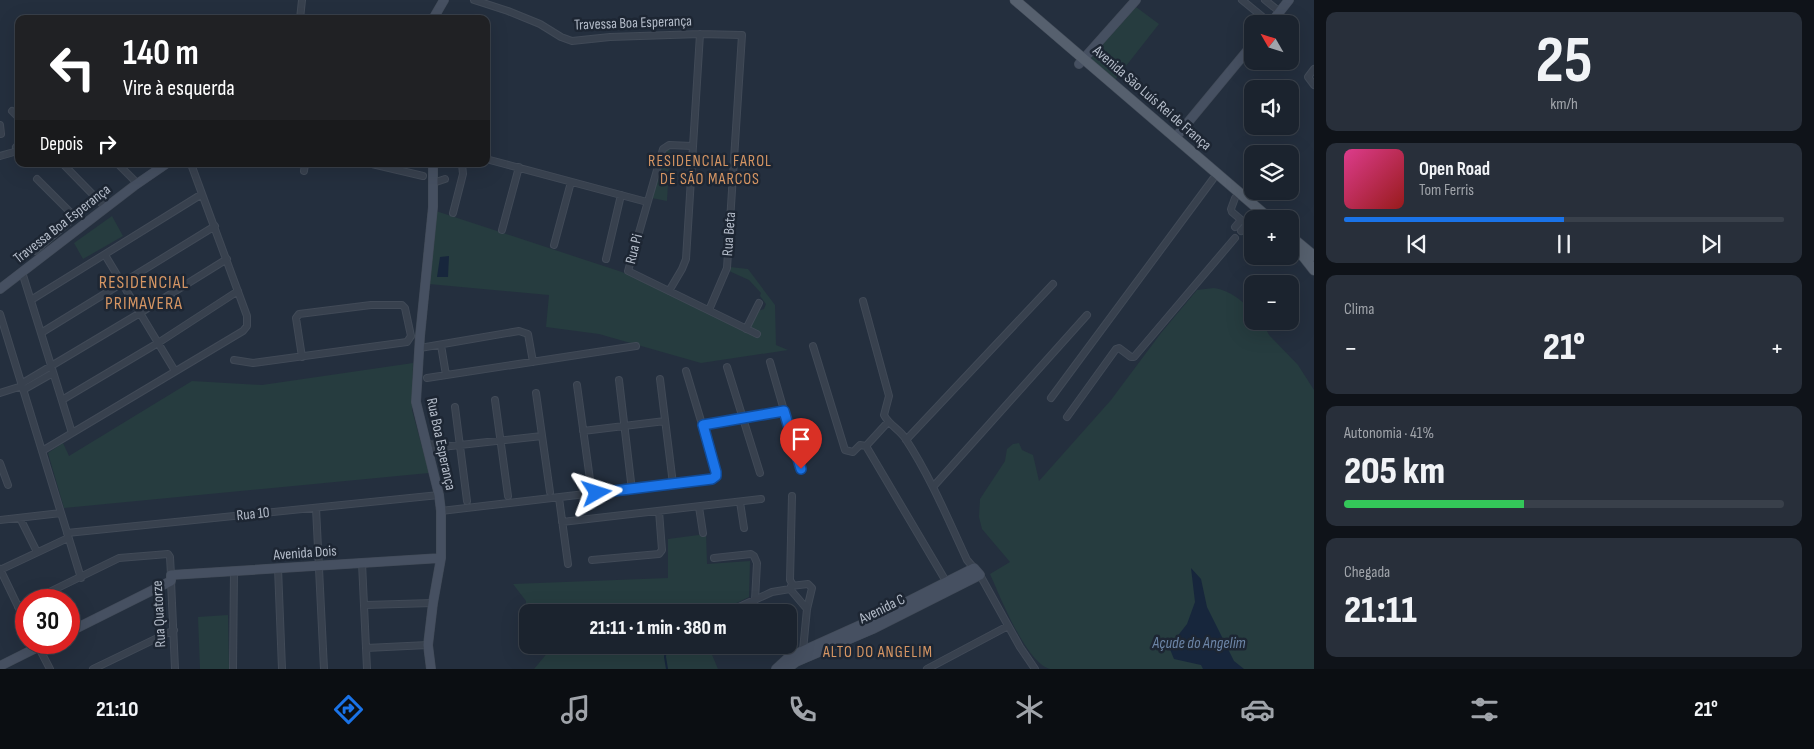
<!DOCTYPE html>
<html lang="pt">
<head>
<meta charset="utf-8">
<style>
	body { margin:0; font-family:"Sofia Sans Condensed",sans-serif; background:#282f3a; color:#f1f3f6; height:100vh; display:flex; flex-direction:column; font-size:19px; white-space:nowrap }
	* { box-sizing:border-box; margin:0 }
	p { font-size:16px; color:#a0a4aa }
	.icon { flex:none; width:28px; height:28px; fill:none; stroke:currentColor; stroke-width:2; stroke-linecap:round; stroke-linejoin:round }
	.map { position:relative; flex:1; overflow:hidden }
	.sheet { display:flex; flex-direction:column; gap:12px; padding:12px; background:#0f1319; width:500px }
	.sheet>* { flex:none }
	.guide { position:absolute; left:15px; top:15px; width:475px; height:152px; border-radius:10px; box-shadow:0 5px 20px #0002,0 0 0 1px #39404a; background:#202124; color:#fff; overflow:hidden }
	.needle { width:32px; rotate:309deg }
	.tools { position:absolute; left:1244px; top:15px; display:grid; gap:10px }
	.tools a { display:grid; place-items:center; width:55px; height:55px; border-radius:10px; background:#1b232e; box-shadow:0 5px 20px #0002,0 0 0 1px #39404a; font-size:25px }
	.speed { position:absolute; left:15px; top:589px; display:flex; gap:10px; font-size:25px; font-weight:700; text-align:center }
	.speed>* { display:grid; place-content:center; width:65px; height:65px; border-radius:50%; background:#1b232e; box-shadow:0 5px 20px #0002,0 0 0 1px #39404a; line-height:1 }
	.speed .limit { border:8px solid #d22; background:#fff; color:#111 }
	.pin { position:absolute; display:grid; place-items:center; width:42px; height:42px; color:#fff; margin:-51px -21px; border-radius:50% 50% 50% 0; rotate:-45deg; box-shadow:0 0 5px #0007 }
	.pin .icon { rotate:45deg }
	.me { position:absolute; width:55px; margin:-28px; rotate:84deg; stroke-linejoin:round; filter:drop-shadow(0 0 4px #0008) }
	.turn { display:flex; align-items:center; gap:18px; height:105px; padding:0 25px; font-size:22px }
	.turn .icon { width:65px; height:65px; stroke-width:2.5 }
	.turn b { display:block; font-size:35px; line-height:42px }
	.then { display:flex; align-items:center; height:48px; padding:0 25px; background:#0003; gap:10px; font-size:19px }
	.big { font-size:38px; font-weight:800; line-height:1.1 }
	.sheet .widget { flex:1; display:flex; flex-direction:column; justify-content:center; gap:8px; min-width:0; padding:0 18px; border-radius:10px; background:#282f3a }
	.sheet .dial { align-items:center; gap:0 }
	.dial b { font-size:65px; line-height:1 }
	.song { display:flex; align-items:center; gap:15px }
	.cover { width:60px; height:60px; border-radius:8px; background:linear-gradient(135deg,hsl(330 70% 55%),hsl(0 70% 35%)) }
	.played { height:5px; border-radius:2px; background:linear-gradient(90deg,#1a73e8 50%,#39404a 50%) }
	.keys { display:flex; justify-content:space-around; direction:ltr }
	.heat { display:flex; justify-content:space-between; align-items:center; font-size:28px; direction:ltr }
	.charge { height:8px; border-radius:4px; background:linear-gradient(90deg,#34c759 41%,#39404a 0) }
	.trip { position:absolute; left:519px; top:604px; width:278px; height:50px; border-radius:10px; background:#1b232e; box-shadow:0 5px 20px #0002,0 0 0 1px #39404a; font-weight:800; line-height:50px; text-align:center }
	.tabs { display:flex; height:80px; justify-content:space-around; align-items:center; background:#0b0e12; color:#a0a4aa }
	.tabs .icon { width:35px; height:35px }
	.tabs .selected { color:#1a73e8 }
	.tabs b { font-size:22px; color:#f1f3f6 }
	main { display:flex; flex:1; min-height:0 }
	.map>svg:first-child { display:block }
	.green { fill:#263c3f }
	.water { fill:#17263c }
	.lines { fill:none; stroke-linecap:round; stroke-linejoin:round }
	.stream { stroke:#17263c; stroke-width:2 }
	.street-casing { stroke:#414a57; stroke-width:8 }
	.secondary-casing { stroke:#414a57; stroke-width:10 }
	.primary-casing { stroke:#414a57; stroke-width:11 }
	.street { stroke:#38414e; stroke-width:6 }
	.secondary { stroke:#465061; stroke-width:9 }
	.primary { stroke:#56606e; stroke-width:10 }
	.route-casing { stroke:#114b97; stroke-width:12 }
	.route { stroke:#1a73e8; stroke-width:9 }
	.labels { text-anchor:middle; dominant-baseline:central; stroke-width:5; stroke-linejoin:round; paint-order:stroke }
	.street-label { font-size:15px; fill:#b4bcc9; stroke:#1d2633 }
	.neighbourhood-label { font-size:16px; letter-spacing:1px; fill:#d59563; stroke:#1d2633 }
	.water-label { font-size:16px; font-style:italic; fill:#6d86a8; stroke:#1d2633 }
	.quarter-label { font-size:18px; letter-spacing:1px; fill:#d59563; stroke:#1d2633 }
</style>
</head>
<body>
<main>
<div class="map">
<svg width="1314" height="669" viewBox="0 0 1314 669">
	<rect width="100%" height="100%" fill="#242f3e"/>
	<!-- green -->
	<path class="green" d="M1136,7L1159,24L1115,80L1090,59Z
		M666,148H670L667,201L652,198Z
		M436,211L622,272L748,332L758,311L764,309L766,304L760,296L761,293L749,280L729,271L730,267L748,269L775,305L776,345L788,350L701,363L599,334L546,327L549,295L429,284Z
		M112,216L123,236L83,259L74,243Z
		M1214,288C1231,291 1240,299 1252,311V321H1262L1269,335L1298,365L1314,390V669H1050C1026,663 1000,596 990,574L1010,562L982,529L979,517L980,499L1005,461L1007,449L1013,444L1019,443L1022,450L1033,455L1039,481L1111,400L1161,333L1197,290Z
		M413,363L412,410L429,473L64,508L48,453L63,443L69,456L192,381L262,385Z
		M706,534L707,564L750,561L749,597L718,612H528L527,644L524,643L526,601L513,584L668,578V539Z
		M228,615L229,669H200L198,617Z
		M530,645H708L718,669H534L549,651Z"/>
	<!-- water -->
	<path class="water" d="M449,256L448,277H437L440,257Z
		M1191,568L1201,579L1207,607L1234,661L1244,669H1203L1201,665L1174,659L1169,647L1187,624L1195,602Z"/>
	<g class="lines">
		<!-- stream -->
		<path class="stream" d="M675,612L678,608
			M666,645L665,657L667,669"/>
		<defs>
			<path id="street" d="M474,0L508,11L540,24L561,37L572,41L610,37L700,34L742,35L727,268L709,310
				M1242,0L1270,23
				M1265,0L1280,12
				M300,19L302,0
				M1314,69L1308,77L1314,85
				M12,111L19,118
				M0,125L1,134
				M692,146L669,145L663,149L628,271L757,334
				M16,147L19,144
				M0,156L14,152
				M486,159L647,202
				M63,164L106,208
				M118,164L137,183
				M372,164L423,176
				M304,171L305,164
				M37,179L75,217
				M433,183L445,179
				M1235,198L1231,209L1232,212L1245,223L1252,219
				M453,213L463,174L462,164
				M1235,227L1241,220
				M502,230L519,167
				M1241,231L1250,221
				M554,245L571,182
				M35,251L97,198
				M105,255L175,371
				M606,259L621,195
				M22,272L72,433
				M669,291L682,269L686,259L700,34
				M31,300L202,194
				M863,301L889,396L884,415C889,425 899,429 905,438C930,476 948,519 967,560L974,568
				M0,314L81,578
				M746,329L759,303
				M41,333L215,226
				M441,345L446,375
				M813,346L845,450L853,452L860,445L866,446
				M420,348L519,331L528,334L533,362
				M302,357L296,318L299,314L371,305H402L405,308L411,336
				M234,360L253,363L407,342L411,336
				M770,362L801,469
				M727,367L760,473
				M427,378L636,346
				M660,379L673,484
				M619,380L631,482
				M21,384L140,313L227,259
				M577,385L591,487
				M23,390L53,373
				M0,393L22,386
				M536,393L550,492
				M1051,398L1213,179
				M62,400L158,343L238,291
				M495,400L508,496
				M455,407L467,501
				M1067,417L1116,349L1119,348L1131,357H1134L1235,238
				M703,425L784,411
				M583,431L665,421
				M906,440L1053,284
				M426,444L451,446L542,436
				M866,446L947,583
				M866,446L888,422
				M42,451L243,331L247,326V316L191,164
				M428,453L447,447
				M0,463L8,485
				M933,487L1087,315
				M792,496L790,580L793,585
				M559,498L568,564
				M740,502L744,528
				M699,507L703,533
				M316,508L324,669
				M441,511L713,479L716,476V471L686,371
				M20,518L37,552
				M0,520L61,513
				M562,522L761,499
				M67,533L439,495
				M714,558L751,554L754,556L757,563L755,600
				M592,560L659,554L662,550L659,511
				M362,563L367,669
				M278,568L282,669
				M0,569L26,623
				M0,570L68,538
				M980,575L1020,647L1035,669
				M171,581L175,669
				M33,600L119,558L168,554L170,557L171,575
				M365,605L433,603
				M18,607L26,603
				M728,612L772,592L790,589
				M36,642L50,669
				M366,648L428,645
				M803,650L807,609L812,588L808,584L791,586L790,589L807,609
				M93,669L174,630
				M233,669L234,571
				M927,669L1008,626"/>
			<path id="secondary" d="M433,19L444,0
				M1270,24L1289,0
				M1079,64L1136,0
				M1175,138L1252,45
				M0,289L134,186L166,164
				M69,632L171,581V575L441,558
				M0,666L48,642
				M431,669L428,645L433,603L441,558V511L439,495L416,402L420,336L433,207V164
				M776,669L789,657L869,621L974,568L980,575L873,629L796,662L787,669"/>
			<path id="primary" d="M1015,0L1270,219
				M1290,236L1314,256
				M1290,245L1303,256L1314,270"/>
		</defs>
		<!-- street casing -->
		<use href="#street" class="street-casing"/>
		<!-- secondary casing -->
		<use href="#secondary" class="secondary-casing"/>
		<!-- primary casing -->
		<use href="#primary" class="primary-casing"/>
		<!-- street -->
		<use href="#street" class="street"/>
		<!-- secondary -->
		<use href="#secondary" class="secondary"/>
		<!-- primary -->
		<use href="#primary" class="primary"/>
	</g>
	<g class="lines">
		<defs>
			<path id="route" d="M597,493L712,479L716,476V472L703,425L784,411L801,469"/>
		</defs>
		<!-- route casing -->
		<use href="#route" class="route-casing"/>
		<!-- route -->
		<use href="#route" class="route"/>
	</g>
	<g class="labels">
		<!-- street labels -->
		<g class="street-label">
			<text transform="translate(633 23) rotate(-2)">Travessa Boa Esperança</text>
			<text transform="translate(1152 98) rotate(41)">Avenida São Luís Rei de França</text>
			<text transform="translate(62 224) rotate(-38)">Travessa Boa Esperança</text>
			<text transform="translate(729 234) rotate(-86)">Rua Beta</text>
			<text transform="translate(634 249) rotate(-76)">Rua Pi</text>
			<text transform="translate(441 444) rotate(78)">Rua Boa Esperança</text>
			<text transform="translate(253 514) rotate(-6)">Rua 10</text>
			<text transform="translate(305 553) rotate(-4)">Avenida Dois</text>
			<text transform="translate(882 609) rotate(-26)">Avenida C</text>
			<text transform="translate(159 614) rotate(-93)">Rua Quatorze</text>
		</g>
		<!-- neighbourhood labels -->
		<g class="neighbourhood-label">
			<text x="710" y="161">RESIDENCIAL FAROL<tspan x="710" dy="18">DE SÃO MARCOS</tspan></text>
			<text x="878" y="652">ALTO DO ANGELIM</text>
		</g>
		<!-- water labels -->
		<g class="water-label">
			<text x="1199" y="643">Açude do Angelim</text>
		</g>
		<!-- quarter labels -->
		<g class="quarter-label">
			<text x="144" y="282">RESIDENCIAL<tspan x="144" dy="21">PRIMAVERA</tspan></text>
		</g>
	</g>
</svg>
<div class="tools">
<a><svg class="needle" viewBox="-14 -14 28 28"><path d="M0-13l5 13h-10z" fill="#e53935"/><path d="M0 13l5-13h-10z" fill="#a0a4aa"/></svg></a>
<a><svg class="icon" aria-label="sound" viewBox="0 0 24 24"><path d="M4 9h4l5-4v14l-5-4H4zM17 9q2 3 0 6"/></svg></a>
<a><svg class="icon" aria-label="layers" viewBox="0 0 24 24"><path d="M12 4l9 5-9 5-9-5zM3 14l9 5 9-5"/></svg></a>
<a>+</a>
<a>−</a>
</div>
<div class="speed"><div class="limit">30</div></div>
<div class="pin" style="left:801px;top:469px;background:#d93025"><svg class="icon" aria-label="arrive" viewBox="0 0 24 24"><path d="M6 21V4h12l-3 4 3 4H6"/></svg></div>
<svg class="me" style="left:597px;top:493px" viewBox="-20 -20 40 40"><path d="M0-17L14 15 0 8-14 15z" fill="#1a73e8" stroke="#fff" stroke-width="4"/></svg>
<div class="trip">21:11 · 1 min · 380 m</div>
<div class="guide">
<div class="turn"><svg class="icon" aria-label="left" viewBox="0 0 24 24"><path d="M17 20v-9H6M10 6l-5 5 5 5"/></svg><div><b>140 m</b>Vire à esquerda</div></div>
<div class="then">Depois<svg class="icon" aria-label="right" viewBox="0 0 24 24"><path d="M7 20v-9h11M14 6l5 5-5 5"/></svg></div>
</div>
</div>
<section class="sheet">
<div class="widget dial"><b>25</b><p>km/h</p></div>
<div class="widget">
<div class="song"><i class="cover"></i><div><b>Open Road</b><p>Tom Ferris</p></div></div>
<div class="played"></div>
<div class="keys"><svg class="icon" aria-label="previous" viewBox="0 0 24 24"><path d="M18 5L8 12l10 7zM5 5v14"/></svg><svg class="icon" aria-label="pause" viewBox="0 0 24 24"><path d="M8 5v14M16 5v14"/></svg><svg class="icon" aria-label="next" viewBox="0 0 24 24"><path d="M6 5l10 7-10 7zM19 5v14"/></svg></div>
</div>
<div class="widget"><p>Clima</p>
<div class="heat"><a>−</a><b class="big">21°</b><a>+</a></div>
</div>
<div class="widget"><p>Autonomia · 41%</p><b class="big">205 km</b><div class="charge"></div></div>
<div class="widget"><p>Chegada</p><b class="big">21:11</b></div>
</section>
</main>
<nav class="tabs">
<b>21:10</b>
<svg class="icon selected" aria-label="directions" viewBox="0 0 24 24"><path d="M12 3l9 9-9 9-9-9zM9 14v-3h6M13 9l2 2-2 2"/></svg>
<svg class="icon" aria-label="music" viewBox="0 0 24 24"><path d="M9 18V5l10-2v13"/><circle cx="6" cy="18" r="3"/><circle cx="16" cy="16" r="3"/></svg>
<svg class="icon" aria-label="phone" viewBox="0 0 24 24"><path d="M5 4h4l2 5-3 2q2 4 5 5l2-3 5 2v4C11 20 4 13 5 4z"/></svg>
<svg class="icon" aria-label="climate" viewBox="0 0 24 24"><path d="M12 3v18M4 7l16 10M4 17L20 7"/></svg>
<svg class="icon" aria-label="car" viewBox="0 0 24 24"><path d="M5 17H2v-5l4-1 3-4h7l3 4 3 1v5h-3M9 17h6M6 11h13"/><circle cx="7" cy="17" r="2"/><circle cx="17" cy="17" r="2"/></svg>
<svg class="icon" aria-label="filters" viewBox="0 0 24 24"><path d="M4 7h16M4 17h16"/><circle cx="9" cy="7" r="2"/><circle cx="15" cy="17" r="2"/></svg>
<b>21°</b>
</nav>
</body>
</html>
